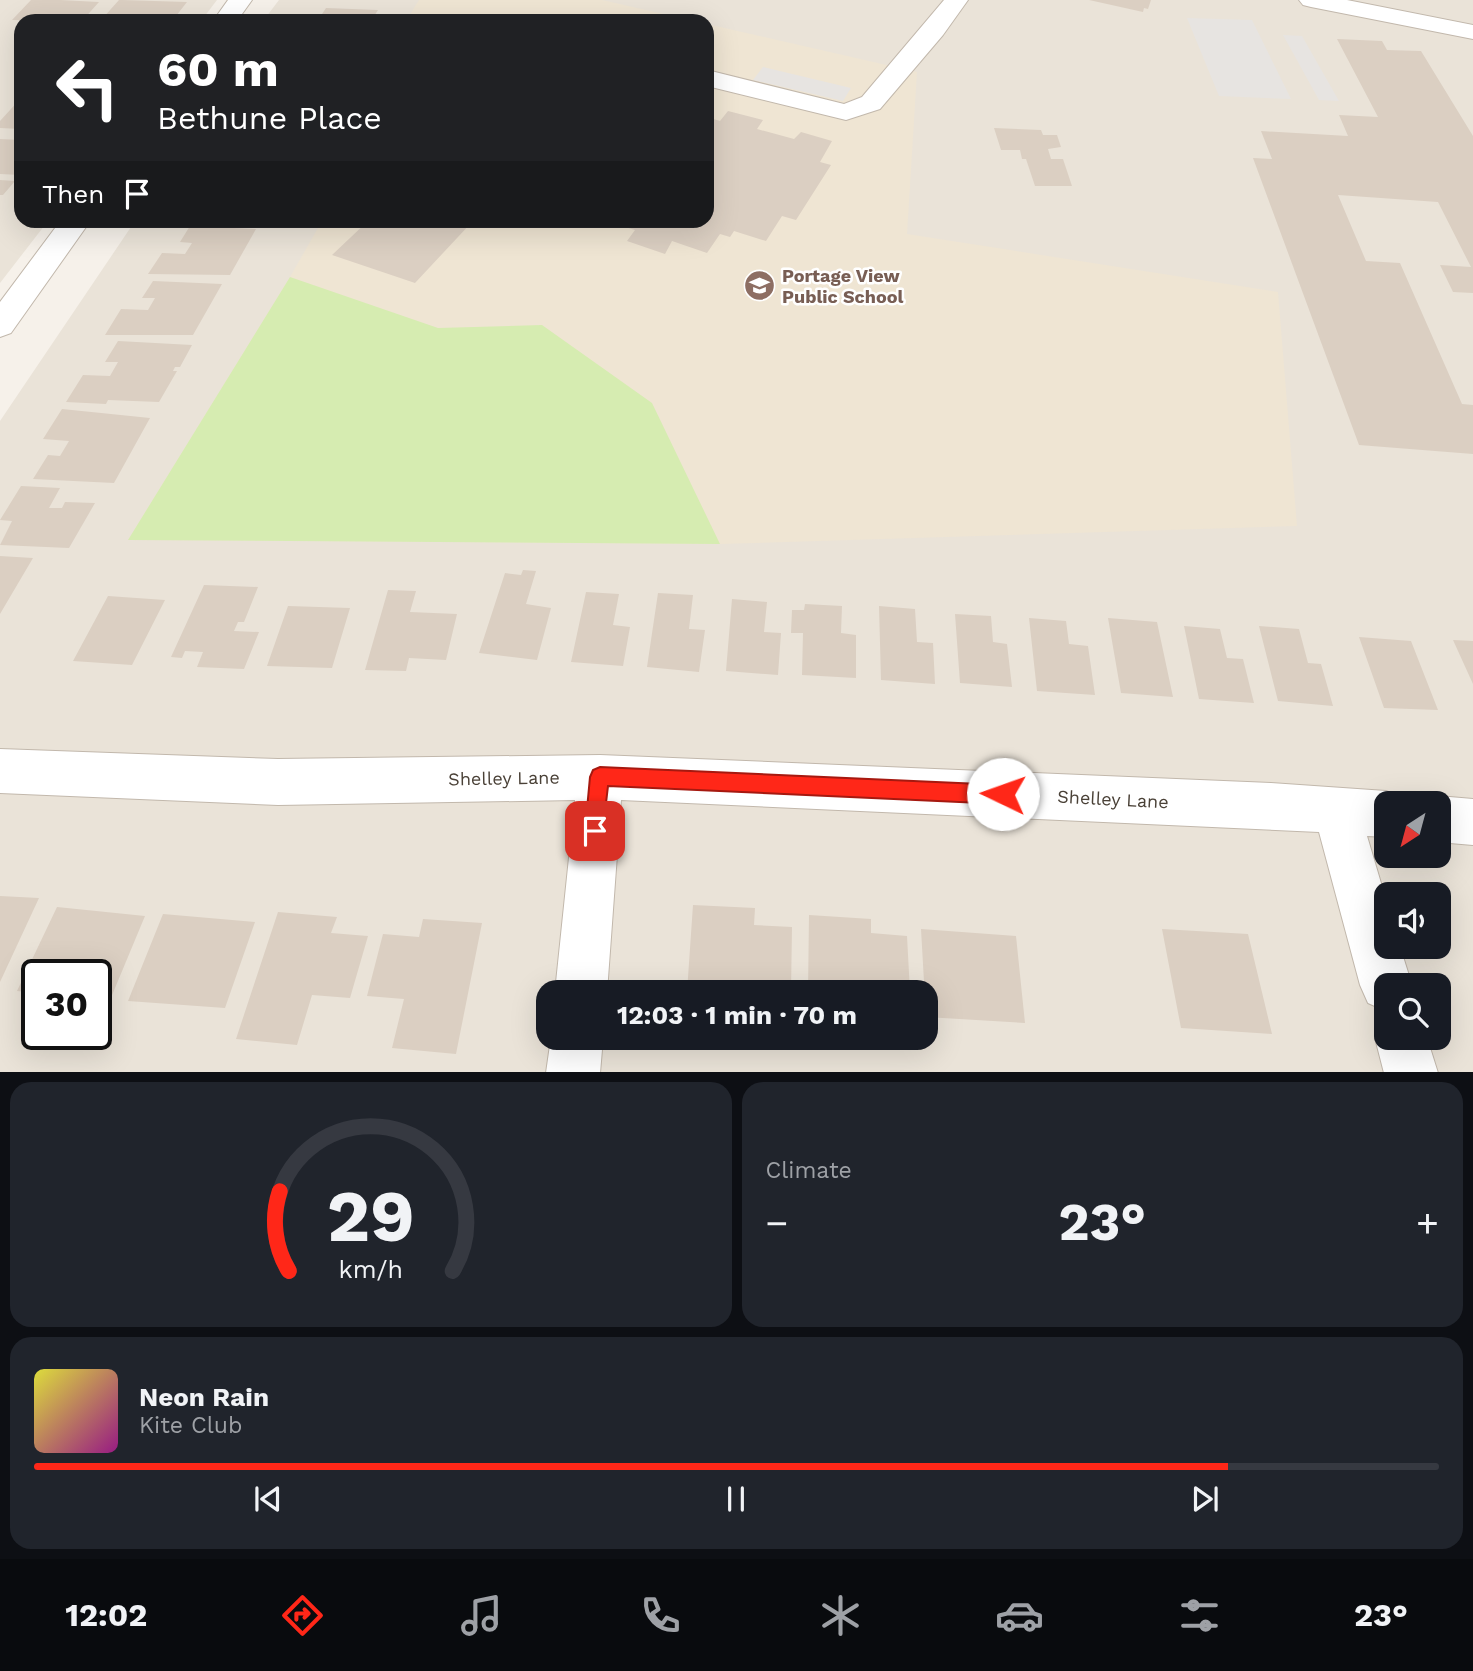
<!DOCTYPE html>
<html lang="en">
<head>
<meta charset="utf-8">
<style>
	body { margin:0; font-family:"Work Sans",sans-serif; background:#20242c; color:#f1f3f6; height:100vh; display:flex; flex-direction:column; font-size:26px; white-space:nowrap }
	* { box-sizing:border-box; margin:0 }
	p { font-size:23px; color:#9ea1a6 }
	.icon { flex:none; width:38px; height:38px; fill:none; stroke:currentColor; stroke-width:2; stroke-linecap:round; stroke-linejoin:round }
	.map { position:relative; height:1072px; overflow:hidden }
	.drawer { display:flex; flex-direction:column; gap:10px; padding:10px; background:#0d0f14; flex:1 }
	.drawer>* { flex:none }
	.hud { position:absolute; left:14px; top:14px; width:700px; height:214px; border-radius:21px; box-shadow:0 7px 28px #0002; background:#202124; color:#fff; overflow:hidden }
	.needle { width:46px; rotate:216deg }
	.controls { position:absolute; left:1374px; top:791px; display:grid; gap:14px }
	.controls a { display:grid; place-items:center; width:77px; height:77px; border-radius:14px; background:#171b24; box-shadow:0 7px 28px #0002; font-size:35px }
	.speed { position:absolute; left:21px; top:959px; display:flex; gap:14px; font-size:35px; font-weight:700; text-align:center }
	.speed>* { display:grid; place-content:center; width:91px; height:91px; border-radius:50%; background:#171b24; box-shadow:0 7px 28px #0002; line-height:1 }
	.speed .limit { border:4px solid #111; border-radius:10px; background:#fff; color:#111 }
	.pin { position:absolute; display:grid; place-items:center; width:60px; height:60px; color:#fff; margin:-30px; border-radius:14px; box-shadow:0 4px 10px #0006 }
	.me { position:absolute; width:77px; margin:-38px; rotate:273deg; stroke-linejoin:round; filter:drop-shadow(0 0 5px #0008) }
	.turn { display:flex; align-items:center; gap:24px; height:147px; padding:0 28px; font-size:32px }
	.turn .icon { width:91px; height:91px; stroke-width:2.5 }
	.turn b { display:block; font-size:49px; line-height:60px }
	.then { display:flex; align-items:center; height:66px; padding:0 28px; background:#0003; gap:14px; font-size:26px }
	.big { font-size:52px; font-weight:700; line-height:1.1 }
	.drawer .card { flex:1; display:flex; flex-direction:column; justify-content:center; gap:10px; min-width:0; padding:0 24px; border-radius:21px; background:#20242c }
	.drawer .dial { align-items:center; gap:0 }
	.dial svg { height:182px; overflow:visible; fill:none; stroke:#363941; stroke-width:7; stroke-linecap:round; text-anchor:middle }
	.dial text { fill:#f1f3f6; stroke:none }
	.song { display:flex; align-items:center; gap:21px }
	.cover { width:84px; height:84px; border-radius:10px; background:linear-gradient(135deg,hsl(60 70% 55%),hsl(310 70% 35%)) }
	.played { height:7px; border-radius:4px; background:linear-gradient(90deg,#ff2718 85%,#363941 85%) }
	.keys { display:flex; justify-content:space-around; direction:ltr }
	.heat { display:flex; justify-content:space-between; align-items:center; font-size:38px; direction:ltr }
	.drawer .tiles { flex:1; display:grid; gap:10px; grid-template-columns:1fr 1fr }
	.card:last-child { grid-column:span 2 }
	.trip { position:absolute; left:536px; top:980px; width:402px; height:70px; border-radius:21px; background:#171b24; box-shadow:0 7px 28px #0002; font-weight:700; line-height:70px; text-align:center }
	.menu { display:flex; height:112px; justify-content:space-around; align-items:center; background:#090b0e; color:#9ea1a6 }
	.menu .icon { width:49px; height:49px }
	.menu .active { color:#ff2718 }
	.menu b { font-size:32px; color:#f1f3f6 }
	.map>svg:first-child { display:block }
	.residential { fill:#eae3d8; fill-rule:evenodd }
	.education { fill:#efe5d3 }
	.green { fill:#d6ecb1 }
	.parking { fill:#e7e4e1 }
	.building { fill:#dbcfc2 }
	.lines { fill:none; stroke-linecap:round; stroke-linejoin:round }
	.minor-casing { stroke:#c2b8ac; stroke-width:2 }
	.minor { fill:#fff; fill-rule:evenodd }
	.route { fill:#ff2718; stroke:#a61910; stroke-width:2 }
	.labels { text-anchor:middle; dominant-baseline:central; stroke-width:5; stroke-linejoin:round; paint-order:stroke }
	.education-label { font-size:18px; font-weight:bold; fill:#785e54; stroke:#fff; text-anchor:start }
	.street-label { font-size:18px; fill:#4a4137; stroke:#fff }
</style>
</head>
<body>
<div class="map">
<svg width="1473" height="1073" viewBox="0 0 1473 1073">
	<rect width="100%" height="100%" fill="#f6f1ea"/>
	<!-- residential -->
	<path class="residential" d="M0,0H217L201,21H21V220L48,221L0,283Z
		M279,0H1473V1072H0V421L135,221L707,220V21H263ZM1386,803H1438V856H1386ZM1386,894H1438V947H1386ZM37,975H96V1034H37ZM1386,985H1438V1038H1386ZM548,992H926V1038H548Z"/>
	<!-- education -->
	<path class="education" d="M419,0H602L694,21H406Z
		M707,24L917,72L907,234L1278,292L1297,526L720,544L128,540L290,277L322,221L707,220Z"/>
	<!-- green -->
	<path class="green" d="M290,277L438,328L542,325L652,403L720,544L128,540Z"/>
	<!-- parking -->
	<path class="parking" d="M1187,18L1252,20L1291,99L1219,96Z
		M1283,35L1302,36L1339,101L1319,100Z
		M763,67L851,88L843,101L753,80Z"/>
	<!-- building -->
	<path class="building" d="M31,0H60L99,2L82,21L12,20Z
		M119,0H122L187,2L176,16L142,15L138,20L102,19Z
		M1089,0H1151L1148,9L1144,8L1143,12Z
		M326,8L378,10L371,21H326L328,18L320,17Z
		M1337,39L1382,41L1387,50L1421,51L1473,136V293L1453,292L1440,265L1471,267L1438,202L1338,195L1366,261L1400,263L1462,404L1473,405V454L1359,445L1253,158L1272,159L1261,131L1348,136L1339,115L1378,117Z
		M21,98V129L0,128V121Z
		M728,111L763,120L757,129L794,139L801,132L832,141L820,162L831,165L796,220L782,216L766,241L734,231L730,237L720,234L707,253L672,241L665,254L627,241L635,230L606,221L707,220V117L720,121Z
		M994,128L1041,130L1043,135H1057L1061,147L1048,149L1051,159H1063L1072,186H1035L1026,159H1022L1020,150H1001Z
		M0,139L21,140V175L0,174Z
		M0,180L15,181L3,195H0Z
		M369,220H469L472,222L415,283L332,255Z
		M190,226L256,229L230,275L148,274L162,253L185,254L192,243L180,242Z
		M153,281L222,284L193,335H105L121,309L148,310L155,298H142Z
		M118,341L192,345L180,367H175L173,371H177L159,402L108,400L106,404L66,402L83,375L110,376L118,362H105Z
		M62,409L150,418L114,483L33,479L48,455L60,456L69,441L43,439Z
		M21,486L60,488L49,508H62L65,502L95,503L69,548L0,545L12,521L0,520Z
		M0,556L33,558L0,614Z
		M523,570L536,571L526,604L551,608L537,660L479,653L505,573L521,575Z
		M204,585L258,587L244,622H238L234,631L259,632L244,669L197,667L203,652L185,651L182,658L171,657Z
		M388,590L416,591L410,612L457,614L446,660L409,658L406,671L365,670Z
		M586,592L619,594L613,625L630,627L623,666L571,662Z
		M658,593L693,595L689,629L705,630L699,672L647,667Z
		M108,596L165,600L132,665L73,661Z
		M732,599L767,602L764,632L781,633L778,675L726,671Z
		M805,604L842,606L841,633L856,635V678L802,675L803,633H791L792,610H804Z
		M288,606L350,608L332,668L267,666Z
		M879,606L915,609L917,642L933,643L935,684L881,680Z
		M955,614L991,616L993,642L1007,644L1012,687L960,683Z
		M1029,618L1066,621L1069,644L1088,646L1095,695L1037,691Z
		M1108,618L1157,622L1173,697L1121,693Z
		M1184,626L1220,629L1227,658L1243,659L1254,703L1199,699Z
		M1259,626L1299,629L1308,663L1321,664L1333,706L1278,701Z
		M1359,637L1411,641L1438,710L1384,708Z
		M1453,640L1473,641V684Z
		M0,896L39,898L0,982Z
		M693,905L755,908L754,925L792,927L791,991L753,989V992H687Z
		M57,907L145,916L110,1000L96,999V975H37V993L17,991Z
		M278,912L337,917L331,933L368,936L350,998L312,995L297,1045L236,1039Z
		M163,914L255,922L225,1008L128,1001Z
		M809,915L871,919V933L907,936L910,992H808Z
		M423,919L482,923L456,1054L392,1048L404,999L367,996L383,934L419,937Z
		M921,929L1016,936L1025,1023L926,1017Z
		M1162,929L1248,934L1272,1034L1181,1028Z
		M807,1038H873V1049L807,1044Z"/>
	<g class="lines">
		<defs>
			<path id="minor" d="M228,0H252L237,21H213Z
				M944,0H968L943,35L880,109L846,120L707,86V70L844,104L862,97Z
				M1299,0H1347L1473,25V39L1311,7L1303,5Z
				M61,220H91L11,333L0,337V302Z
				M0,749L278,759L600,755L1271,783L1386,791L1402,798L1405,803H1386V837L1367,836L1386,900V947H1400L1412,985H1386V1011L1368,1003L1360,985L1319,832L621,800L607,992H555L575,800L278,805L0,793Z
				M1438,796L1473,799V845L1438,842V803H1421Z
				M1386,1018V1038H1427L1438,1073H1384L1375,1038L1382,1019Z
				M551,1038H603L600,1073H546Z"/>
		</defs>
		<!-- minor casing -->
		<use href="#minor" class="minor-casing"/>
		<!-- minor -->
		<use href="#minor" class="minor"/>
	</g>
	<!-- route -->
	<path class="route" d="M600,767L1003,785L1009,788L1012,794L1009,801L1003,804L608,786L602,837L595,840L588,837L585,831L590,777L593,770Z"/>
	<!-- icons -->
	<defs>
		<symbol id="school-disc" viewBox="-11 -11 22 22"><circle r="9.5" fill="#8d6e63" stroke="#fff"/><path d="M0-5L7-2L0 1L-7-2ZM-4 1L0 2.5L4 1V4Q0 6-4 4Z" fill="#fff"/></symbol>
	</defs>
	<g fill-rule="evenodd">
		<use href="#school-disc" x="742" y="268" width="35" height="35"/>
	</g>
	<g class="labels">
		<!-- education labels -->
		<g class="education-label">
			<text x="782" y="275">Portage View<tspan x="782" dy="21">Public School</tspan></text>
		</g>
		<!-- street labels -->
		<g class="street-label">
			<text transform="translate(504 778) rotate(-1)">Shelley Lane</text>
			<text transform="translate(1113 799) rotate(3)">Shelley Lane</text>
		</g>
	</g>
</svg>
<div class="controls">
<a><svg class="needle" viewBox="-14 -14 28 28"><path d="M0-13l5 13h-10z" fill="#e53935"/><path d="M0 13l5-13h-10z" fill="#9ea1a6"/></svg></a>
<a><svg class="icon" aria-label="sound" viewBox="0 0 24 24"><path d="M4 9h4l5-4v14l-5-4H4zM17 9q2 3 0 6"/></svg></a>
<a><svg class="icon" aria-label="search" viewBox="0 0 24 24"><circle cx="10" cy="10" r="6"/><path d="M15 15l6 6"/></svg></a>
</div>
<div class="speed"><div class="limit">30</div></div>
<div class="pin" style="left:595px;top:831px;background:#d93025"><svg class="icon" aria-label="arrive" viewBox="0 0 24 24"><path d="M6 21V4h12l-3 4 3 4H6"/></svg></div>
<svg class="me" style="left:1003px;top:794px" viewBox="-20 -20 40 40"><circle r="19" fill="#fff"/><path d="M0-13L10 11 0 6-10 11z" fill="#ff2718"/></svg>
<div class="trip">12:03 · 1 min · 70 m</div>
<div class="hud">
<div class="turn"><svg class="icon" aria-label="left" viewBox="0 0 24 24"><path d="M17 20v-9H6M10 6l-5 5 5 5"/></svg><div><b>60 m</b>Bethune Place</div></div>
<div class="then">Then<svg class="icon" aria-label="arrive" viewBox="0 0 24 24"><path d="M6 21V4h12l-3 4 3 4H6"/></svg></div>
</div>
</div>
<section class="drawer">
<div class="tiles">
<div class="card dial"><svg viewBox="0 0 100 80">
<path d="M14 69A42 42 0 1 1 86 69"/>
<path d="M14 69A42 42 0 0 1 10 34" stroke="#ff2718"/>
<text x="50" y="56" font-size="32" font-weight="700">29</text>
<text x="50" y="72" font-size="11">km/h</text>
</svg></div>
<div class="card"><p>Climate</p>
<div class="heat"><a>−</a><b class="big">23°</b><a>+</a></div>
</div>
<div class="card">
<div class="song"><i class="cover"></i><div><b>Neon Rain</b><p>Kite Club</p></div></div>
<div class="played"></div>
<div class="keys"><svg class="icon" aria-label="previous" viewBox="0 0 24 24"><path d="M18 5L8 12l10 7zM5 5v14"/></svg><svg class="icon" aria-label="pause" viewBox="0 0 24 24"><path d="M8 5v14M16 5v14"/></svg><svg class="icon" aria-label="next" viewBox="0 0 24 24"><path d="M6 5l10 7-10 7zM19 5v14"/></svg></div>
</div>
</div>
</section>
<nav class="menu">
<b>12:02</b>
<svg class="icon active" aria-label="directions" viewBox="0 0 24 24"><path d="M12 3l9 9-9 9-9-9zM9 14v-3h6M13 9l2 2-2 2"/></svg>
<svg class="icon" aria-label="music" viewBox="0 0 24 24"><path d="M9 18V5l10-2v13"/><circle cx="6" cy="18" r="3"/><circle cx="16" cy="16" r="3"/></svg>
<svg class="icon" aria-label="phone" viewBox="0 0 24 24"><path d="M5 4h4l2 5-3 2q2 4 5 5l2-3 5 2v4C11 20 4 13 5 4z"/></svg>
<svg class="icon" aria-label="climate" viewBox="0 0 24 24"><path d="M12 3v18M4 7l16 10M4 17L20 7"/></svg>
<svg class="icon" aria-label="car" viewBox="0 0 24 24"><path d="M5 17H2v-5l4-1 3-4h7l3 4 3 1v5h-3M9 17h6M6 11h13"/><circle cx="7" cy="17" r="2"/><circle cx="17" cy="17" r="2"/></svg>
<svg class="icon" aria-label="filters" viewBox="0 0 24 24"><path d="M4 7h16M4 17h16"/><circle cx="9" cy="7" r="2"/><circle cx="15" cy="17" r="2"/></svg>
<b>23°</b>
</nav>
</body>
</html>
